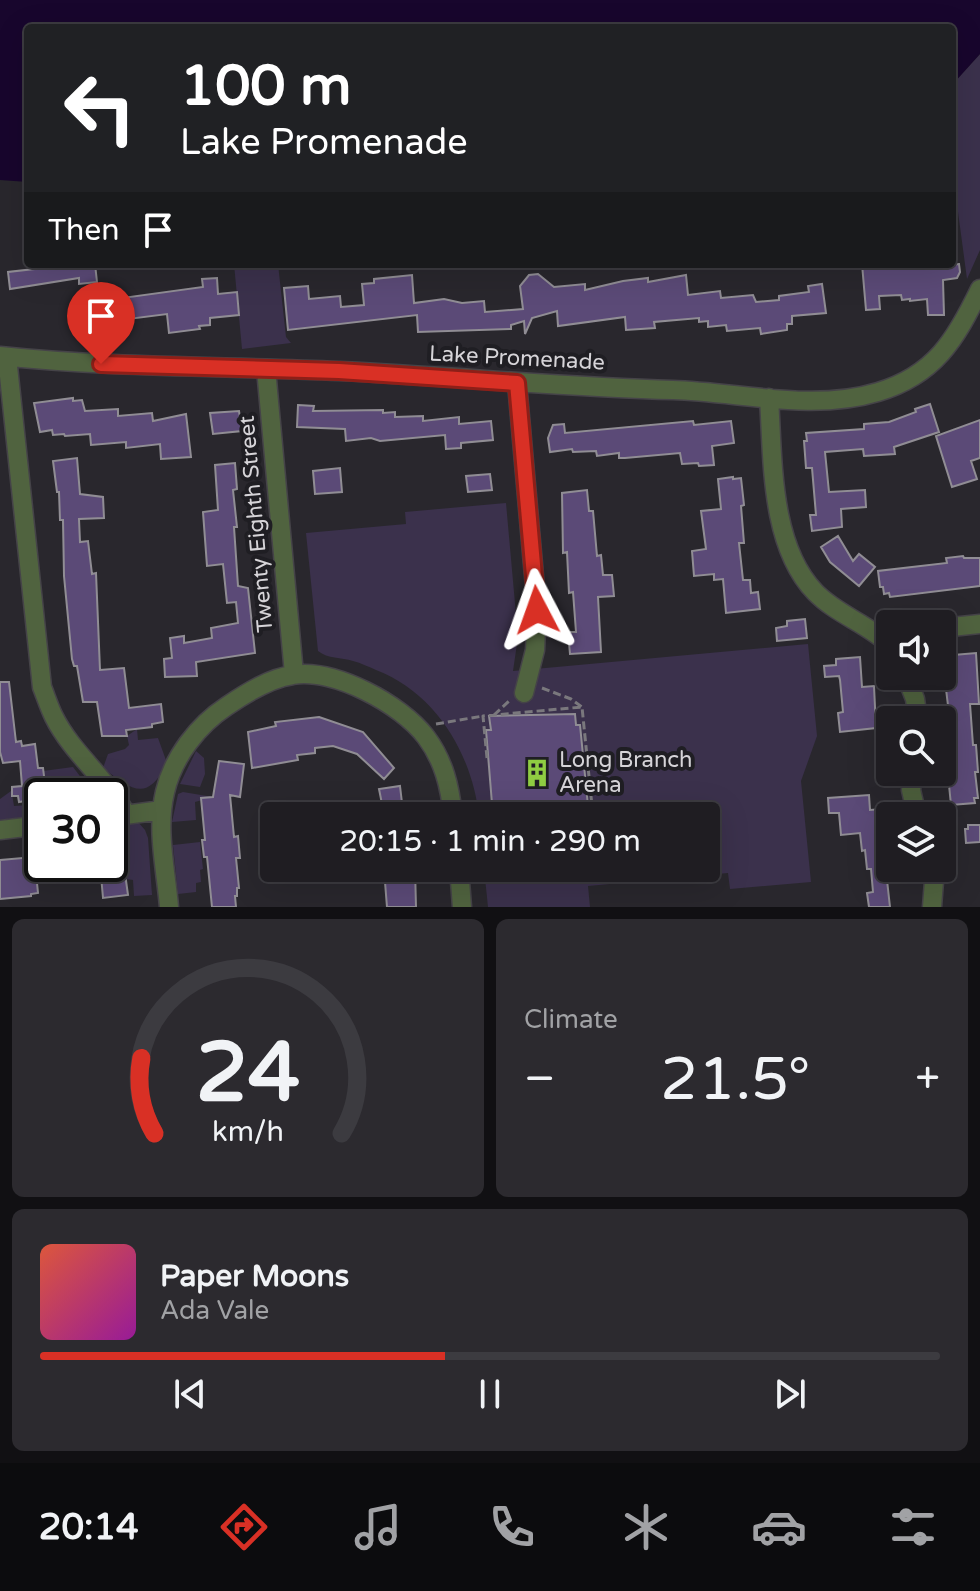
<!DOCTYPE html>
<html lang="en">
<head>
<meta charset="utf-8">
<style>
	body { margin:0; font-family:"Varela Round",sans-serif; background:#2c2a2f; color:#f1f3f6; height:100vh; display:flex; flex-direction:column; font-size:30px; white-space:nowrap }
	* { box-sizing:border-box; margin:0 }
	p { font-size:26px; color:#a1a2a5 }
	.icon { flex:none; width:44px; height:44px; fill:none; stroke:currentColor; stroke-width:2; stroke-linecap:round; stroke-linejoin:round }
	.map { position:relative; height:907px; overflow:hidden }
	.sheet { display:flex; flex-direction:column; gap:12px; padding:12px; background:#111013; flex:1 }
	.sheet>* { flex:none }
	.banner { position:absolute; left:24px; top:24px; width:932px; height:244px; border-radius:8px; box-shadow:0 8px 32px #0002,0 0 0 2px #3c3b40; background:#202124; color:#fff; overflow:hidden }
	.tools { position:absolute; left:876px; top:610px; display:grid; gap:16px }
	.tools a { display:grid; place-items:center; width:80px; height:80px; border-radius:8px; background:#1f1d22; box-shadow:0 8px 32px #0002,0 0 0 2px #3c3b40; font-size:40px }
	.speed { position:absolute; left:24px; top:778px; display:flex; gap:16px; font-size:40px; font-weight:700; text-align:center }
	.speed>* { display:grid; place-content:center; width:104px; height:104px; border-radius:50%; background:#1f1d22; box-shadow:0 8px 32px #0002,0 0 0 2px #3c3b40; line-height:1 }
	.speed .limit { border:4px solid #111; border-radius:12px; background:#fff; color:#111 }
	.pin { position:absolute; display:grid; place-items:center; width:68px; height:68px; color:#fff; margin:-82px -34px; border-radius:50% 50% 50% 0; rotate:-45deg; box-shadow:0 0 8px #0007 }
	.pin .icon { rotate:45deg }
	.me { position:absolute; width:88px; margin:-44px; rotate:356deg; stroke-linejoin:round; filter:drop-shadow(0 0 6px #0008) }
	.turn { display:flex; align-items:center; gap:28px; height:168px; padding:0 24px; font-size:36px }
	.turn .icon { width:104px; height:104px; stroke-width:2.5 }
	.turn b { display:block; font-size:56px; line-height:68px }
	.then { display:flex; align-items:center; height:76px; padding:0 24px; background:#0003; gap:16px; font-size:30px }
	.big { font-size:60px; font-weight:600; line-height:1.1 }
	.sheet .widget { flex:1; display:flex; flex-direction:column; justify-content:center; gap:12px; min-width:0; padding:0 28px; border-radius:12px; background:#2c2a2f }
	.sheet .dial { align-items:center; gap:0 }
	.dial svg { height:208px; overflow:visible; fill:none; stroke:#3c3b40; stroke-width:7; stroke-linecap:round; text-anchor:middle }
	.dial text { fill:#f1f3f6; stroke:none }
	.song { display:flex; align-items:center; gap:24px }
	.cover { width:96px; height:96px; border-radius:12px; background:linear-gradient(135deg,hsl(10 70% 55%),hsl(300 70% 35%)) }
	.played { height:8px; border-radius:4px; background:linear-gradient(90deg,#d93025 45%,#3c3b40 45%) }
	.keys { display:flex; justify-content:space-around; direction:ltr }
	.heat { display:flex; justify-content:space-between; align-items:center; font-size:44px; direction:ltr }
	.sheet .tiles { flex:1; display:grid; gap:12px; grid-template-columns:1fr 1fr }
	.widget:last-child { grid-column:span 2 }
	.trip { position:absolute; left:260px; top:802px; width:460px; height:80px; border-radius:8px; background:#1f1d22; box-shadow:0 8px 32px #0002,0 0 0 2px #3c3b40; font-weight:600; line-height:80px; text-align:center }
	.dock { display:flex; height:128px; justify-content:space-around; align-items:center; background:#0c0c0e; color:#a1a2a5 }
	.dock .icon { width:56px; height:56px }
	.dock .selected { color:#d93025 }
	.dock b { font-size:36px; color:#f1f3f6 }
	.map>svg:first-child { display:block }
	.green { fill:#3b314c }
	.water { fill:#18062d }
	.building { fill:#5b4a77; stroke:#908d94; stroke-width:2 }
	.lines { fill:none; stroke-linecap:round; stroke-linejoin:round }
	.minor-casing { stroke:#454348; stroke-width:21 }
	.path { stroke:#7a787d; stroke-width:3; stroke-dasharray:8 4; stroke-linecap:butt }
	.minor { stroke:#50633f; stroke-width:18 }
	.route-casing { stroke:#8d1f18; stroke-width:20 }
	.route { stroke:#d93025; stroke-width:14 }
	.labels { text-anchor:middle; dominant-baseline:central; stroke-width:8; stroke-linejoin:round; paint-order:stroke }
	.street-label { font-size:22px; fill:#d6d4d8; stroke:#1f1e23 }
	.poi-label { font-size:22px; fill:#d6d4d8; stroke:#1f1e23; text-anchor:start }
</style>
</head>
<body>
<div class="map">
<svg width="980" height="907" viewBox="0 0 980 907">
	<rect width="100%" height="100%" fill="#29272d"/>
	<!-- green -->
	<path class="green" d="M980,54V250L967,279L952,167V85Z
		M234,264H278L286,337L291,343L242,349Z
		M506,503L518,637L513,671L808,644L817,736L801,781L811,882L730,889L728,873L588,886L590,907H488L484,868H706V816H479C472,754 436,693 376,670C369,667 361,663 353,661C341,657 328,659 318,651L306,533L406,524L405,512Z
		M137,729L138,740L158,738L167,763C147,803 132,790 103,768L108,754L125,749L129,745L127,736Z
		M196,751L204,758L205,774L200,787L180,784Z
		M73,767L86,784L89,796H53L52,784H45L43,771Z
		M11,791H17L12,794L14,806L42,804V815L0,820V799Z
		M183,792L213,797L195,802L196,820L172,822L178,794Z
		M138,822L145,830L148,838L152,895L134,896L133,880L119,878L120,853L119,849L110,850V825Z
		M200,842L203,869L200,870L201,882L196,883V892L178,894L173,845Z"/>
	<!-- water -->
	<path class="water" d="M0,0H980V54L952,85V95V28H28V182L0,180Z"/>
	<!-- building -->
	<path class="building" d="M43,264H95L97,282L79,284V278L10,289L8,272L43,268Z
		M862,264H898V266L959,264L960,272L957,278L943,280L944,315H928L927,299L910,301V299L902,300L901,295L879,296L880,309L866,310Z
		M538,274L554,287L585,284V290L623,281L648,278V282L686,275L688,295L720,291L721,298L753,295L756,302L779,300V296L809,292L808,286L822,284L826,313L792,316V324H787V330L761,334L760,328L727,331L726,325L708,327V321L699,322V318L654,322L655,328L626,330L625,317L558,326L557,311L532,318L525,334L524,321L511,325V329L418,332L417,315L288,330L284,288L308,286L309,299L340,296L341,307L364,305L362,284L374,283V279L412,275L414,303L444,299L462,303L484,301L485,312L523,309L520,286L529,275Z
		M217,278L218,294L237,292L239,315L210,318V325L199,326L200,329L169,333L167,314L105,322L103,306L122,303V298L203,287L202,279Z
		M73,398V401L82,400L85,411L118,409V416L152,413L153,421L186,414L191,457L161,459L160,444L126,448V442L91,445L90,434L65,436L64,434L53,435L52,430L40,432L34,403Z
		M930,404L939,432L894,447L895,454L864,456L863,449L825,452L829,492L865,490L866,507L841,509L842,527L812,531L810,515H816L812,468H806L804,441H807L806,433L864,429V424L889,422L916,412L915,409Z
		M298,405L314,406L313,411L383,410V413L395,412V417L423,416V421L459,417V424L491,421L493,440L461,443V448L446,449L445,435L380,441L371,438L346,441L345,429L297,427Z
		M239,411L242,431L213,434L210,413Z
		M980,420V458L971,461L977,479L952,487L936,436Z
		M693,421L694,425L731,421L734,443L712,446L714,465L699,466L698,463L682,464L680,453L625,458H619V453L597,456L596,451L573,452L572,449L550,452L548,438L553,425L564,424L565,433Z
		M77,458L80,494L103,497L104,518L79,519L80,542L88,541L92,574L96,573L100,670L124,668L129,708L161,704L163,722L152,724V727L126,730L127,736H102L97,702H83L77,666H74L72,659L64,576L63,520H60L59,492H57L53,461Z
		M235,463L237,489L233,490L237,527H234L238,586L248,588L255,653L196,662L197,676L165,677L164,659L172,658L170,638L184,636V643L212,638L211,628L238,623L236,602L227,603L223,564L207,566L203,512L218,510L215,465Z
		M340,468L342,492L315,494L313,471Z
		M490,474L492,490L468,492L466,476Z
		M733,477V479L741,478L744,505L741,506L744,543H739L743,580H750L751,593L758,592L760,609L726,613L723,579L714,580V574L694,576L692,551L706,549L701,511L721,509L718,479Z
		M587,490L589,511H593L597,556L601,555L603,575H612L614,596L598,597L601,652L570,654L568,632H576L573,592L569,593L567,552L563,553L562,493Z
		M838,536L853,561L859,554L875,567L859,586L830,562L821,547Z
		M963,556L964,558H980V586L890,597L889,593L884,594L883,587H880L878,571L947,563L946,558Z
		M805,619L807,638L777,641L776,628L787,626V621Z
		M976,653L979,704H970L973,745H976L978,772H975L978,798H974L975,803L951,805L947,765H950L947,722H950L942,656Z
		M860,657L862,687L874,686L876,728L840,732L838,713L843,712L840,680L839,676L825,677L824,666L836,665V659Z
		M0,682H9L16,742L21,741L22,746L35,744L38,768H43L45,784H52L53,796L19,802L18,796H12V787L22,786L20,761L3,763L0,752Z
		M575,714L576,725H580L589,816H493L486,730H491L489,716Z
		M319,717L363,732L394,768L384,779L357,754L333,746L315,748V753L297,755L298,760L252,768L248,732L276,726L275,722Z
		M219,761L244,764L240,797L230,795L234,837L238,836L240,858H236L239,888H237V896H235L236,907H212L207,857H204L202,840H205L201,798L213,797Z
		M400,786L402,803L399,804L400,812L384,814L379,789Z
		M869,795L870,810L882,809L885,837L890,836V868H892L894,879L887,880L890,907H869L867,893L873,892L871,869H867L865,850L862,851L860,833L841,835L839,813H829L828,798Z
		M968,825H980V842L966,843L965,829H968Z
		M122,852L128,895L103,898L100,864H110V854Z
		M34,857L35,864H62L64,880L37,883L38,893L31,894V896L0,899V860Z
		M376,868H415L416,907H387L385,882H377Z"/>
	<g class="lines">
		<defs>
			<path id="minor" d="M0,356C113,368 226,366 339,371C451,376 561,387 673,390C740,392 812,412 878,392C935,375 956,339 980,289
				M7,357L42,687C46,697 49,707 54,717C72,753 107,779 126,814
				M266,369L294,674
				M517,383L537,610L535,650L524,693
				M769,398C773,460 770,545 815,592C836,614 868,624 890,645
				M942,628L980,624
				M906,676L915,699L918,720
				M913,772L911,790L917,816
				M110,817L162,810
				M0,830L42,825
				M459,868L462,907
				M169,907C166,870 156,829 165,792C173,757 198,725 227,706C246,693 270,678 293,675C334,668 401,704 426,737C444,761 450,787 453,816
				M932,907L935,868"/>
		</defs>
		<!-- minor casing -->
		<use href="#minor" class="minor-casing"/>
		<!-- path -->
		<path class="path" d="M542,688L571,699L582,707
			M494,715L509,701
			M436,724L483,716
			M487,758L483,716L582,707L593,816"/>
		<!-- minor -->
		<use href="#minor" class="minor"/>
	</g>
	<g class="lines">
		<defs>
			<path id="route" d="M101,364L339,371L517,383L537,610"/>
		</defs>
		<!-- route casing -->
		<use href="#route" class="route-casing"/>
		<!-- route -->
		<use href="#route" class="route"/>
	</g>
	<!-- icons -->
	<defs>
		<symbol id="building-bare" viewBox="-9 -9 18 18"><path d="M-4-6H4V6H1V3H-1V6H-4ZM-2.5-4.3h1.7v1.8h-1.7ZM.8-4.3h1.7v1.8H.8ZM-2.5-1h1.7V.8h-1.7ZM.8-1h1.7V.8H.8Z" fill="#8fcd42" stroke="#1f1e23" stroke-width="2.5" paint-order="stroke"/></symbol>
	</defs>
	<g fill-rule="evenodd">
		<use href="#building-bare" x="517" y="753" width="40" height="40"/>
	</g>
	<g class="labels">
		<!-- street labels -->
		<g class="street-label">
			<text transform="translate(517 358) rotate(3)">Lake Promenade</text>
			<text transform="translate(256 524) rotate(-95)">Twenty Eighth Street</text>
		</g>
		<!-- poi labels -->
		<g class="poi-label">
			<text x="559" y="760">Long Branch<tspan x="559" dy="25">Arena</tspan></text>
		</g>
	</g>
</svg>
<div class="tools">
<a><svg class="icon" aria-label="sound" viewBox="0 0 24 24"><path d="M4 9h4l5-4v14l-5-4H4zM17 9q2 3 0 6"/></svg></a>
<a><svg class="icon" aria-label="search" viewBox="0 0 24 24"><circle cx="10" cy="10" r="6"/><path d="M15 15l6 6"/></svg></a>
<a><svg class="icon" aria-label="layers" viewBox="0 0 24 24"><path d="M12 4l9 5-9 5-9-5zM3 14l9 5 9-5"/></svg></a>
</div>
<div class="speed"><div class="limit">30</div></div>
<div class="pin" style="left:101px;top:364px;background:#d93025"><svg class="icon" aria-label="arrive" viewBox="0 0 24 24"><path d="M6 21V4h12l-3 4 3 4H6"/></svg></div>
<svg class="me" style="left:537px;top:610px" viewBox="-20 -20 40 40"><path d="M0-17L14 15 0 8-14 15z" fill="#d93025" stroke="#fff" stroke-width="4"/></svg>
<div class="trip">20:15 · 1 min · 290 m</div>
<div class="banner">
<div class="turn"><svg class="icon" aria-label="left" viewBox="0 0 24 24"><path d="M17 20v-9H6M10 6l-5 5 5 5"/></svg><div><b>100 m</b>Lake Promenade</div></div>
<div class="then">Then<svg class="icon" aria-label="arrive" viewBox="0 0 24 24"><path d="M6 21V4h12l-3 4 3 4H6"/></svg></div>
</div>
</div>
<section class="sheet">
<div class="tiles">
<div class="widget dial"><svg viewBox="0 0 100 80">
<path d="M14 69A42 42 0 1 1 86 69"/>
<path d="M14 69A42 42 0 0 1 9 40" stroke="#d93025"/>
<text x="50" y="56" font-size="32" font-weight="700">24</text>
<text x="50" y="72" font-size="11">km/h</text>
</svg></div>
<div class="widget"><p>Climate</p>
<div class="heat"><a>−</a><b class="big">21.5°</b><a>+</a></div>
</div>
<div class="widget">
<div class="song"><i class="cover"></i><div><b>Paper Moons</b><p>Ada Vale</p></div></div>
<div class="played"></div>
<div class="keys"><svg class="icon" aria-label="previous" viewBox="0 0 24 24"><path d="M18 5L8 12l10 7zM5 5v14"/></svg><svg class="icon" aria-label="pause" viewBox="0 0 24 24"><path d="M8 5v14M16 5v14"/></svg><svg class="icon" aria-label="next" viewBox="0 0 24 24"><path d="M6 5l10 7-10 7zM19 5v14"/></svg></div>
</div>
</div>
</section>
<nav class="dock">
<b>20:14</b>
<svg class="icon selected" aria-label="directions" viewBox="0 0 24 24"><path d="M12 3l9 9-9 9-9-9zM9 14v-3h6M13 9l2 2-2 2"/></svg>
<svg class="icon" aria-label="music" viewBox="0 0 24 24"><path d="M9 18V5l10-2v13"/><circle cx="6" cy="18" r="3"/><circle cx="16" cy="16" r="3"/></svg>
<svg class="icon" aria-label="phone" viewBox="0 0 24 24"><path d="M5 4h4l2 5-3 2q2 4 5 5l2-3 5 2v4C11 20 4 13 5 4z"/></svg>
<svg class="icon" aria-label="climate" viewBox="0 0 24 24"><path d="M12 3v18M4 7l16 10M4 17L20 7"/></svg>
<svg class="icon" aria-label="car" viewBox="0 0 24 24"><path d="M5 17H2v-5l4-1 3-4h7l3 4 3 1v5h-3M9 17h6M6 11h13"/><circle cx="7" cy="17" r="2"/><circle cx="17" cy="17" r="2"/></svg>
<svg class="icon" aria-label="filters" viewBox="0 0 24 24"><path d="M4 7h16M4 17h16"/><circle cx="9" cy="7" r="2"/><circle cx="15" cy="17" r="2"/></svg>
</nav>
</body>
</html>
